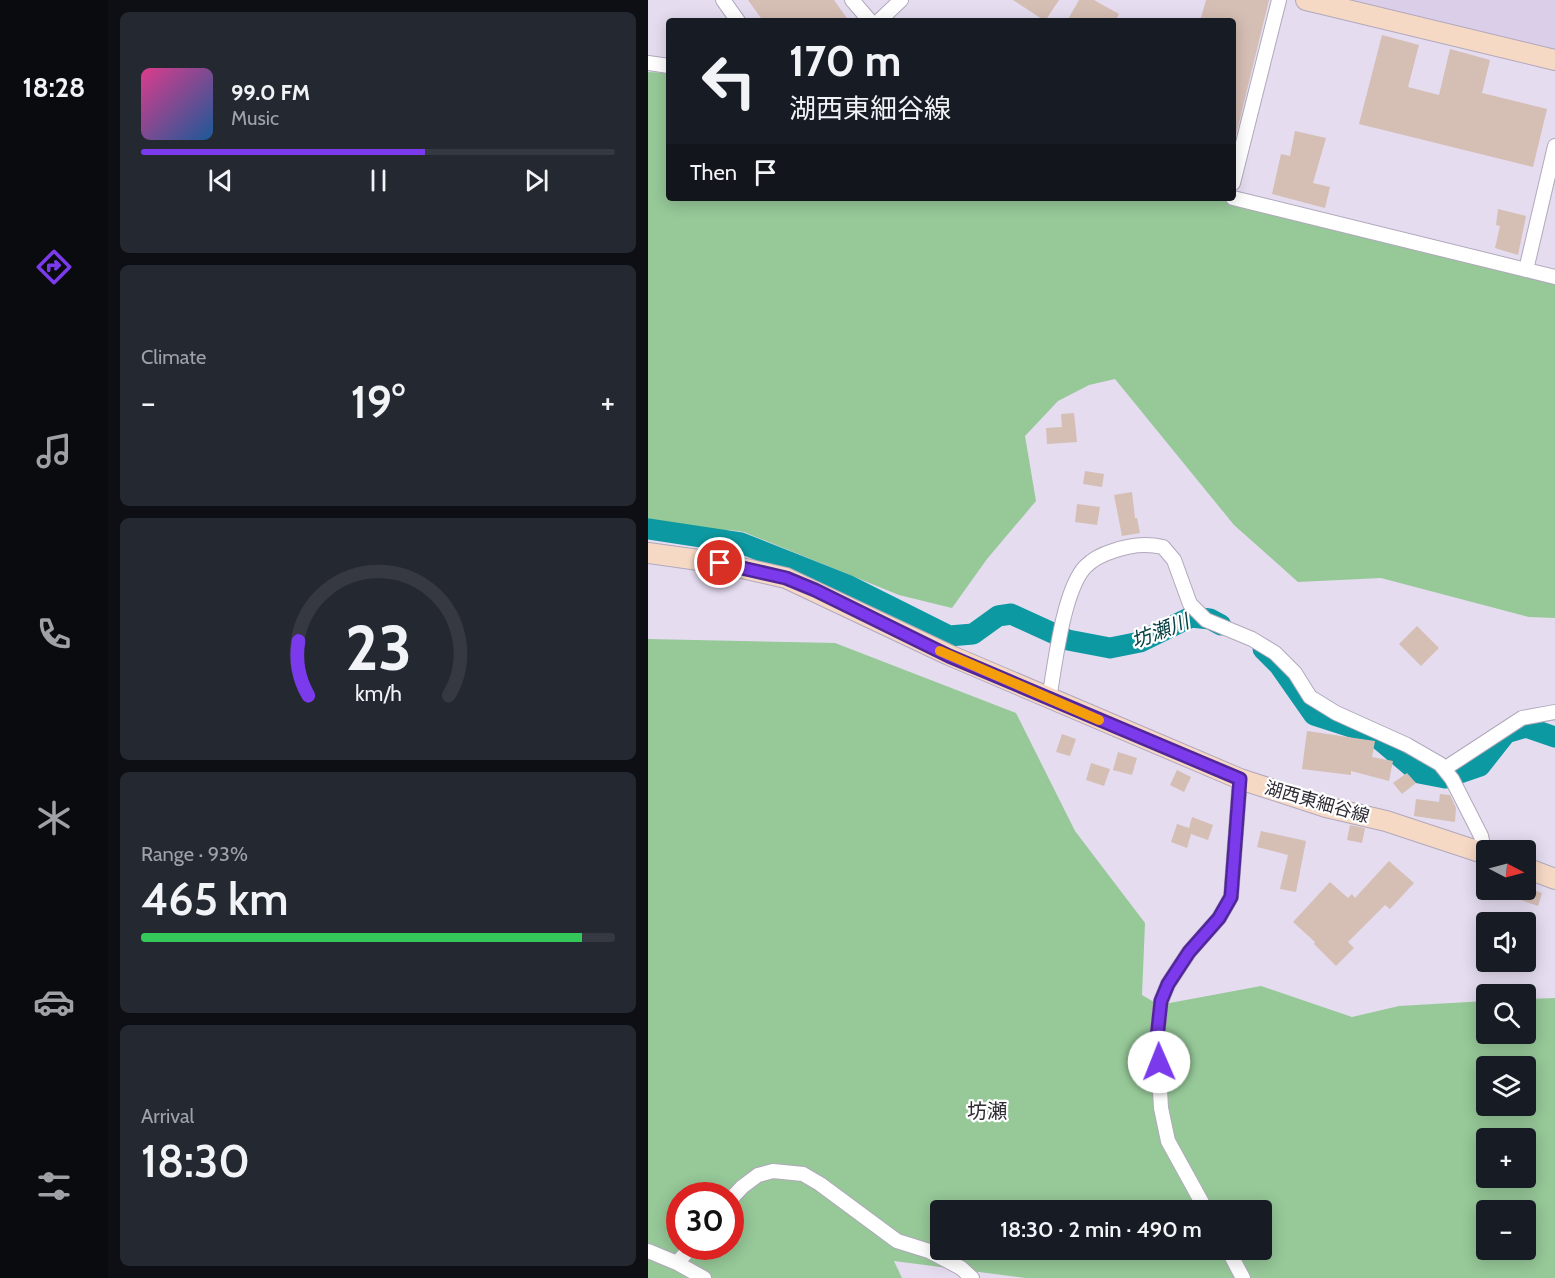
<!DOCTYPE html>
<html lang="en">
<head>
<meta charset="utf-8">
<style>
	body { margin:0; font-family:Cabin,"Noto Sans JP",sans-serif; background:#242831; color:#f1f3f6; height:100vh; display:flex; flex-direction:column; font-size:22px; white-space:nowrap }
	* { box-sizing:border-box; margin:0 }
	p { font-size:20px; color:#9ea1a6 }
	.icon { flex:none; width:33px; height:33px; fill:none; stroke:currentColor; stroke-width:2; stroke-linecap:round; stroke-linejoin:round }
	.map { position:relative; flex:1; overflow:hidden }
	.details { display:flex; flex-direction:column; gap:12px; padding:12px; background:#0d0f14; width:540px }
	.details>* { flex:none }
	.top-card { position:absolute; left:18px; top:18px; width:570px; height:183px; border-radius:6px; box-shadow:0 3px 15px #0003; background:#171b24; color:#f1f3f6; overflow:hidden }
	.needle { width:39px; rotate:96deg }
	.controls { position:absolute; left:828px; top:840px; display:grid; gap:12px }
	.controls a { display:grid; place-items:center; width:60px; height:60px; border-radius:6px; background:#171b24; box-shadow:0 3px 15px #0003; font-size:30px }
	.speed { position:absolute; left:18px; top:1182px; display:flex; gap:12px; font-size:30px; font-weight:700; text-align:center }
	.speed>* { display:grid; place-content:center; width:78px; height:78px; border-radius:50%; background:#171b24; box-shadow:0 3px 15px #0003; line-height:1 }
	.speed .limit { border:9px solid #d22; background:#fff; color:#111 }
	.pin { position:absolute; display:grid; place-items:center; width:51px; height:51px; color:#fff; margin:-26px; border:3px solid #fff; border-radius:50%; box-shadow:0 2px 6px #0007 }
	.me { position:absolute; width:66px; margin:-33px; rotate:359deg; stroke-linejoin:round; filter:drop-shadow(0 0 4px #0008) }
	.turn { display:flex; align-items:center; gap:21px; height:126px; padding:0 24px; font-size:27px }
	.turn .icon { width:78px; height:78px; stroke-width:2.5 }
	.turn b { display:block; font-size:42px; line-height:51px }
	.then { display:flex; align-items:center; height:57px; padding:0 24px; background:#0003; gap:12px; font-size:22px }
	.big { font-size:45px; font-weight:600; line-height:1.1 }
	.details .widget { flex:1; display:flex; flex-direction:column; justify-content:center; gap:9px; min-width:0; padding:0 21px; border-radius:9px; background:#242831 }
	.details .dial { align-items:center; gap:0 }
	.dial svg { height:156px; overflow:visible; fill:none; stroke:#363941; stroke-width:7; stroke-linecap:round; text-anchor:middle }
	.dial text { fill:#f1f3f6; stroke:none }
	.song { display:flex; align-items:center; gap:18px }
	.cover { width:72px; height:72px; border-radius:9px; background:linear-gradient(135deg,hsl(330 70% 55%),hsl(210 70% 35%)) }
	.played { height:6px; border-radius:3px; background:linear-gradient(90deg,#7c3aed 60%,#363941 60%) }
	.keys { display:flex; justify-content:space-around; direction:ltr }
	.heat { display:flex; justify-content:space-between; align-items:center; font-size:33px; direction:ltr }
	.charge { height:9px; border-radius:4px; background:linear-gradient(90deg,#34c759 93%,#363941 0) }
	.trip { position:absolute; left:282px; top:1200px; width:342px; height:60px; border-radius:6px; background:#171b24; box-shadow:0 3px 15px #0003; font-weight:600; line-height:60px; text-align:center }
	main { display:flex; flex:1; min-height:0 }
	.menu { display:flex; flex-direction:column; width:108px; justify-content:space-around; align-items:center; background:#090b0e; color:#9ea1a6 }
	.menu .icon { width:42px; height:42px }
	.menu .current { color:#7c3aed }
	.menu b { font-size:27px; color:#f1f3f6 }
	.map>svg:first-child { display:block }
	.built { fill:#dbcee9 }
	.green { fill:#96c898; fill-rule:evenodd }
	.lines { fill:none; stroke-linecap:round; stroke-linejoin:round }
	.river { stroke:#0d99a1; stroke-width:21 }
	.building { fill:#d5beb4 }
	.street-casing { stroke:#b1a8bc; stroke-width:16 }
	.secondary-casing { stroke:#b1a8bc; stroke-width:22 }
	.street { stroke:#fff; stroke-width:14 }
	.secondary { stroke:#f6d9c5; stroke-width:20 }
	.route-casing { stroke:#51269a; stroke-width:15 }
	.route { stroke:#7c3aed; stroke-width:10 }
	.slow { stroke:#f59e0b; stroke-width:10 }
	.labels { text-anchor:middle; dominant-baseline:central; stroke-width:4.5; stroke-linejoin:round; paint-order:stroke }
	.street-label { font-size:18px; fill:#302c34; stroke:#fff }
	.water-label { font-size:20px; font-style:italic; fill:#084043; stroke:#fff }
	.neighbourhood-label { font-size:20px; fill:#302c34; stroke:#fff }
</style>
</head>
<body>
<main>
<nav class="menu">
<b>18:28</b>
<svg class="icon current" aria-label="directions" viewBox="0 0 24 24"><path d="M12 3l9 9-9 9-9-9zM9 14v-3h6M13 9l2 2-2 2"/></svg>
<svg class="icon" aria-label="music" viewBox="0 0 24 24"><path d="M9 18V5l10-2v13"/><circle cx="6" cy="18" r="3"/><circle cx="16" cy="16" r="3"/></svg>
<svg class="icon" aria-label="phone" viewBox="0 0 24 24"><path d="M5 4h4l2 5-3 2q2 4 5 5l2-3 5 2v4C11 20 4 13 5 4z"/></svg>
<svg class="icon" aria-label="climate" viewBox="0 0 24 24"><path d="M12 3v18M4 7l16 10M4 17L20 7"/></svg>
<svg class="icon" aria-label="car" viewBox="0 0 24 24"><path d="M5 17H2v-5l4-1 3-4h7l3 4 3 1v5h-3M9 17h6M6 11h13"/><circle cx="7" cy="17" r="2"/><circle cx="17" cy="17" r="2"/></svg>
<svg class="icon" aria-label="filters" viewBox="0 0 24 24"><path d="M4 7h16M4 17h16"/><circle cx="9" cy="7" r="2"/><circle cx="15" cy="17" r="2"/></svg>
</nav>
<section class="details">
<div class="widget">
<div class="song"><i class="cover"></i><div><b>99.0 FM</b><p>Music</p></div></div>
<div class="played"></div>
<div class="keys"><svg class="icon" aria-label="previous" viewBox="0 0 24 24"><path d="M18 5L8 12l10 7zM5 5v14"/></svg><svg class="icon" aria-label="pause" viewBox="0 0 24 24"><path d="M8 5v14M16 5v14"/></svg><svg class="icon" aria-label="next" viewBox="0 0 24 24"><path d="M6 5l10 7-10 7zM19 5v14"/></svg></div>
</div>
<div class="widget"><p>Climate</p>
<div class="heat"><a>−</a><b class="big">19°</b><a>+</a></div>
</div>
<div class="widget dial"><svg viewBox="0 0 100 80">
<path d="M14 69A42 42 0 1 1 86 69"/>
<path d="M14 69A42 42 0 0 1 9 41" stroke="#7c3aed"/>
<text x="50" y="56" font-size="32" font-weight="700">23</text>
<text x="50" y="72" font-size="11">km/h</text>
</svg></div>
<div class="widget"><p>Range · 93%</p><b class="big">465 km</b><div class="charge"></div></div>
<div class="widget"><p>Arrival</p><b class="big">18:30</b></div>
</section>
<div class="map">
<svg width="907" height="1278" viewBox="0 0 907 1278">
	<rect width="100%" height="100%" fill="#e5dcf0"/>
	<!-- built -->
	<path class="built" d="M698,0H907V50Z"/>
	<!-- green -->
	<path class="green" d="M0,72L21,73V198H585L907,277V618L881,617L733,578L650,582L586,525L467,379L441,385L410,401L377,436L388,501L339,559L304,608L251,595L96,532L82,530L47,531L0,521Z
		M0,639L187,643L368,713L427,831L497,923L494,995L511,1005L613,986L704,1017L751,1006L838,1001V1034H878V999L907,998V1278H378L246,1261L254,1278H0ZM838,1066H878V1106H838ZM838,1138H878V1178H838ZM32,1196H82V1246H32ZM292,1210H614V1250H292ZM838,1210H878V1250H838Z"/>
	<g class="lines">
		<!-- river -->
		<path class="river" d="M0,529L93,543L199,585L301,636L325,634L350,616L363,614L420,640L462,648L492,642L543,617L562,619L573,625
			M615,649L631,665L666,715L725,734L771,773L797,778L832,766L858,733L878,727L907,737"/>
	</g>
	<!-- building -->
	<path class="building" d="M100,0H186L201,21H115Z
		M365,0H411L397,21Z
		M431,0H446L471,14L467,21H419Z
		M558,0H621L588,135H585V21H552Z
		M734,35L771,45L760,87L791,95L802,49L842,60L834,93L899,109L885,167L711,124Z
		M647,131L678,138L665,183L682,187L677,208L624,194L633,154L642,156Z
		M850,209L878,216L870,255L847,248L852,226L848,225Z
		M426,413L429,442L399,444L398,428L414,427L413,414Z
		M437,471L456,474L454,487L435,484Z
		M484,492L487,518H489L492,533L474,536L466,495Z
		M429,504L452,507L449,525L427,522Z
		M769,626L791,648L773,666L751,644Z
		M659,731L727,741L724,757L745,761L741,781L703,771V775L654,769Z
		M414,734L428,739L422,756L408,752Z
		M470,752L489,758L484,775L465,770Z
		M443,763L462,769L456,786L438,780Z
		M529,770L543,777L536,792L522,785Z
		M759,773L768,783L754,794L745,783Z
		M792,794L802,795L808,808L807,822L766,816L768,799L791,802Z
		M544,817L565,825L560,840L543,834L539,848L523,842L529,824L541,828Z
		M702,825L717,828L714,843L699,840Z
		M613,831L658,841L648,892L632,889L640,855L609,847Z
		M741,861L766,883L742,909L737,905L700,942L706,948L688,966L666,944L667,942L645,922L682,882L700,898L704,894L707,898Z
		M878,887L894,893L890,906L867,898L870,890H878Z"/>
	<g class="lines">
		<defs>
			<path id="street" d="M75,0L90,21
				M204,0L222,21
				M231,21L253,0
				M0,63L21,66
				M585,183L631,0
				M585,198L907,277
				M878,270L907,146
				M401,699C407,665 415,591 437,567C445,559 455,554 465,551C481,545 498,543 515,547L526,560L542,604L558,620L604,639L627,653L647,673L662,697L688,713L759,745L792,764L804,779L833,836L837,854
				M796,769L874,718L907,712
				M82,1200L94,1187L110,1175L125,1171L155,1174L172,1184L249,1241L281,1251L313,1268L324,1278
				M558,1210L520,1141L513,1108L509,1038L513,1001L520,984L541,952L571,918L583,897L592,779
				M580,1250L595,1278
				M0,1251L29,1263L56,1278
				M29,1263L44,1246"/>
			<path id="secondary" d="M658,0L907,60
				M0,553L72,563L138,578L301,655L592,779L678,807L738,821L838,854
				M878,868L907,879"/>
		</defs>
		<!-- street casing -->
		<use href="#street" class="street-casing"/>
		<!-- secondary casing -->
		<use href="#secondary" class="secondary-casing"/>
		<!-- street -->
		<use href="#street" class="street"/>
		<!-- secondary -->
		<use href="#secondary" class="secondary"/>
	</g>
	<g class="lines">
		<defs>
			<path id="route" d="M72,563L138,578L167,590L301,656L592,779L583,897L571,918L541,952L520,984L513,1001L509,1038L511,1062"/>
		</defs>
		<!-- route casing -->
		<use href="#route" class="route-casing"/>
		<!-- route -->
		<use href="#route" class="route"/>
		<!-- slow -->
		<path class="slow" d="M292,651L451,720"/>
	</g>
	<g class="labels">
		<!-- street labels -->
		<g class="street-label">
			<text transform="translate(669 802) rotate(16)">湖西東細谷線</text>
		</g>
		<!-- water labels -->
		<g class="water-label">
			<text transform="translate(512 631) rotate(-21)">坊瀬川</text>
		</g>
		<!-- neighbourhood labels -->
		<g class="neighbourhood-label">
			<text x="339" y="1111">坊瀬</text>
		</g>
	</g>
</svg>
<div class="controls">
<a><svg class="needle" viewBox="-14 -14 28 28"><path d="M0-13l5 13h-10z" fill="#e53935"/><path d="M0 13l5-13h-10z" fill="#9ea1a6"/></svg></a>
<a><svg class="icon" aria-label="sound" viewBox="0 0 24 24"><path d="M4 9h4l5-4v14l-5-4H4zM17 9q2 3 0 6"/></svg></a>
<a><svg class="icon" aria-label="search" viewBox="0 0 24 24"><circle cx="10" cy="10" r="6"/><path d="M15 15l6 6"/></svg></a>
<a><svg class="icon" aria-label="layers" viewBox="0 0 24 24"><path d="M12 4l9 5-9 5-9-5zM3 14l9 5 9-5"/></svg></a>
<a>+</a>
<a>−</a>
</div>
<div class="speed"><div class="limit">30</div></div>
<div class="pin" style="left:72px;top:563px;background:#d93025"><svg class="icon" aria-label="arrive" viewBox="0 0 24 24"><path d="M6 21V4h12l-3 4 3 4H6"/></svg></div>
<svg class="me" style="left:511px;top:1062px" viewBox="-20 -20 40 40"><circle r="19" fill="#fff"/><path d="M0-13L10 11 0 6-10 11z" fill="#7c3aed"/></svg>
<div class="trip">18:30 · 2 min · 490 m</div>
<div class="top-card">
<div class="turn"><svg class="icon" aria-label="left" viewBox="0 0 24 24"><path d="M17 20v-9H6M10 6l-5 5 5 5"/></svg><div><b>170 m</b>湖西東細谷線</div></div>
<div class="then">Then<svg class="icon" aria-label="arrive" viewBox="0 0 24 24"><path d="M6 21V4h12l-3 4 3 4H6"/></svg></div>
</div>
</div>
</main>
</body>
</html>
